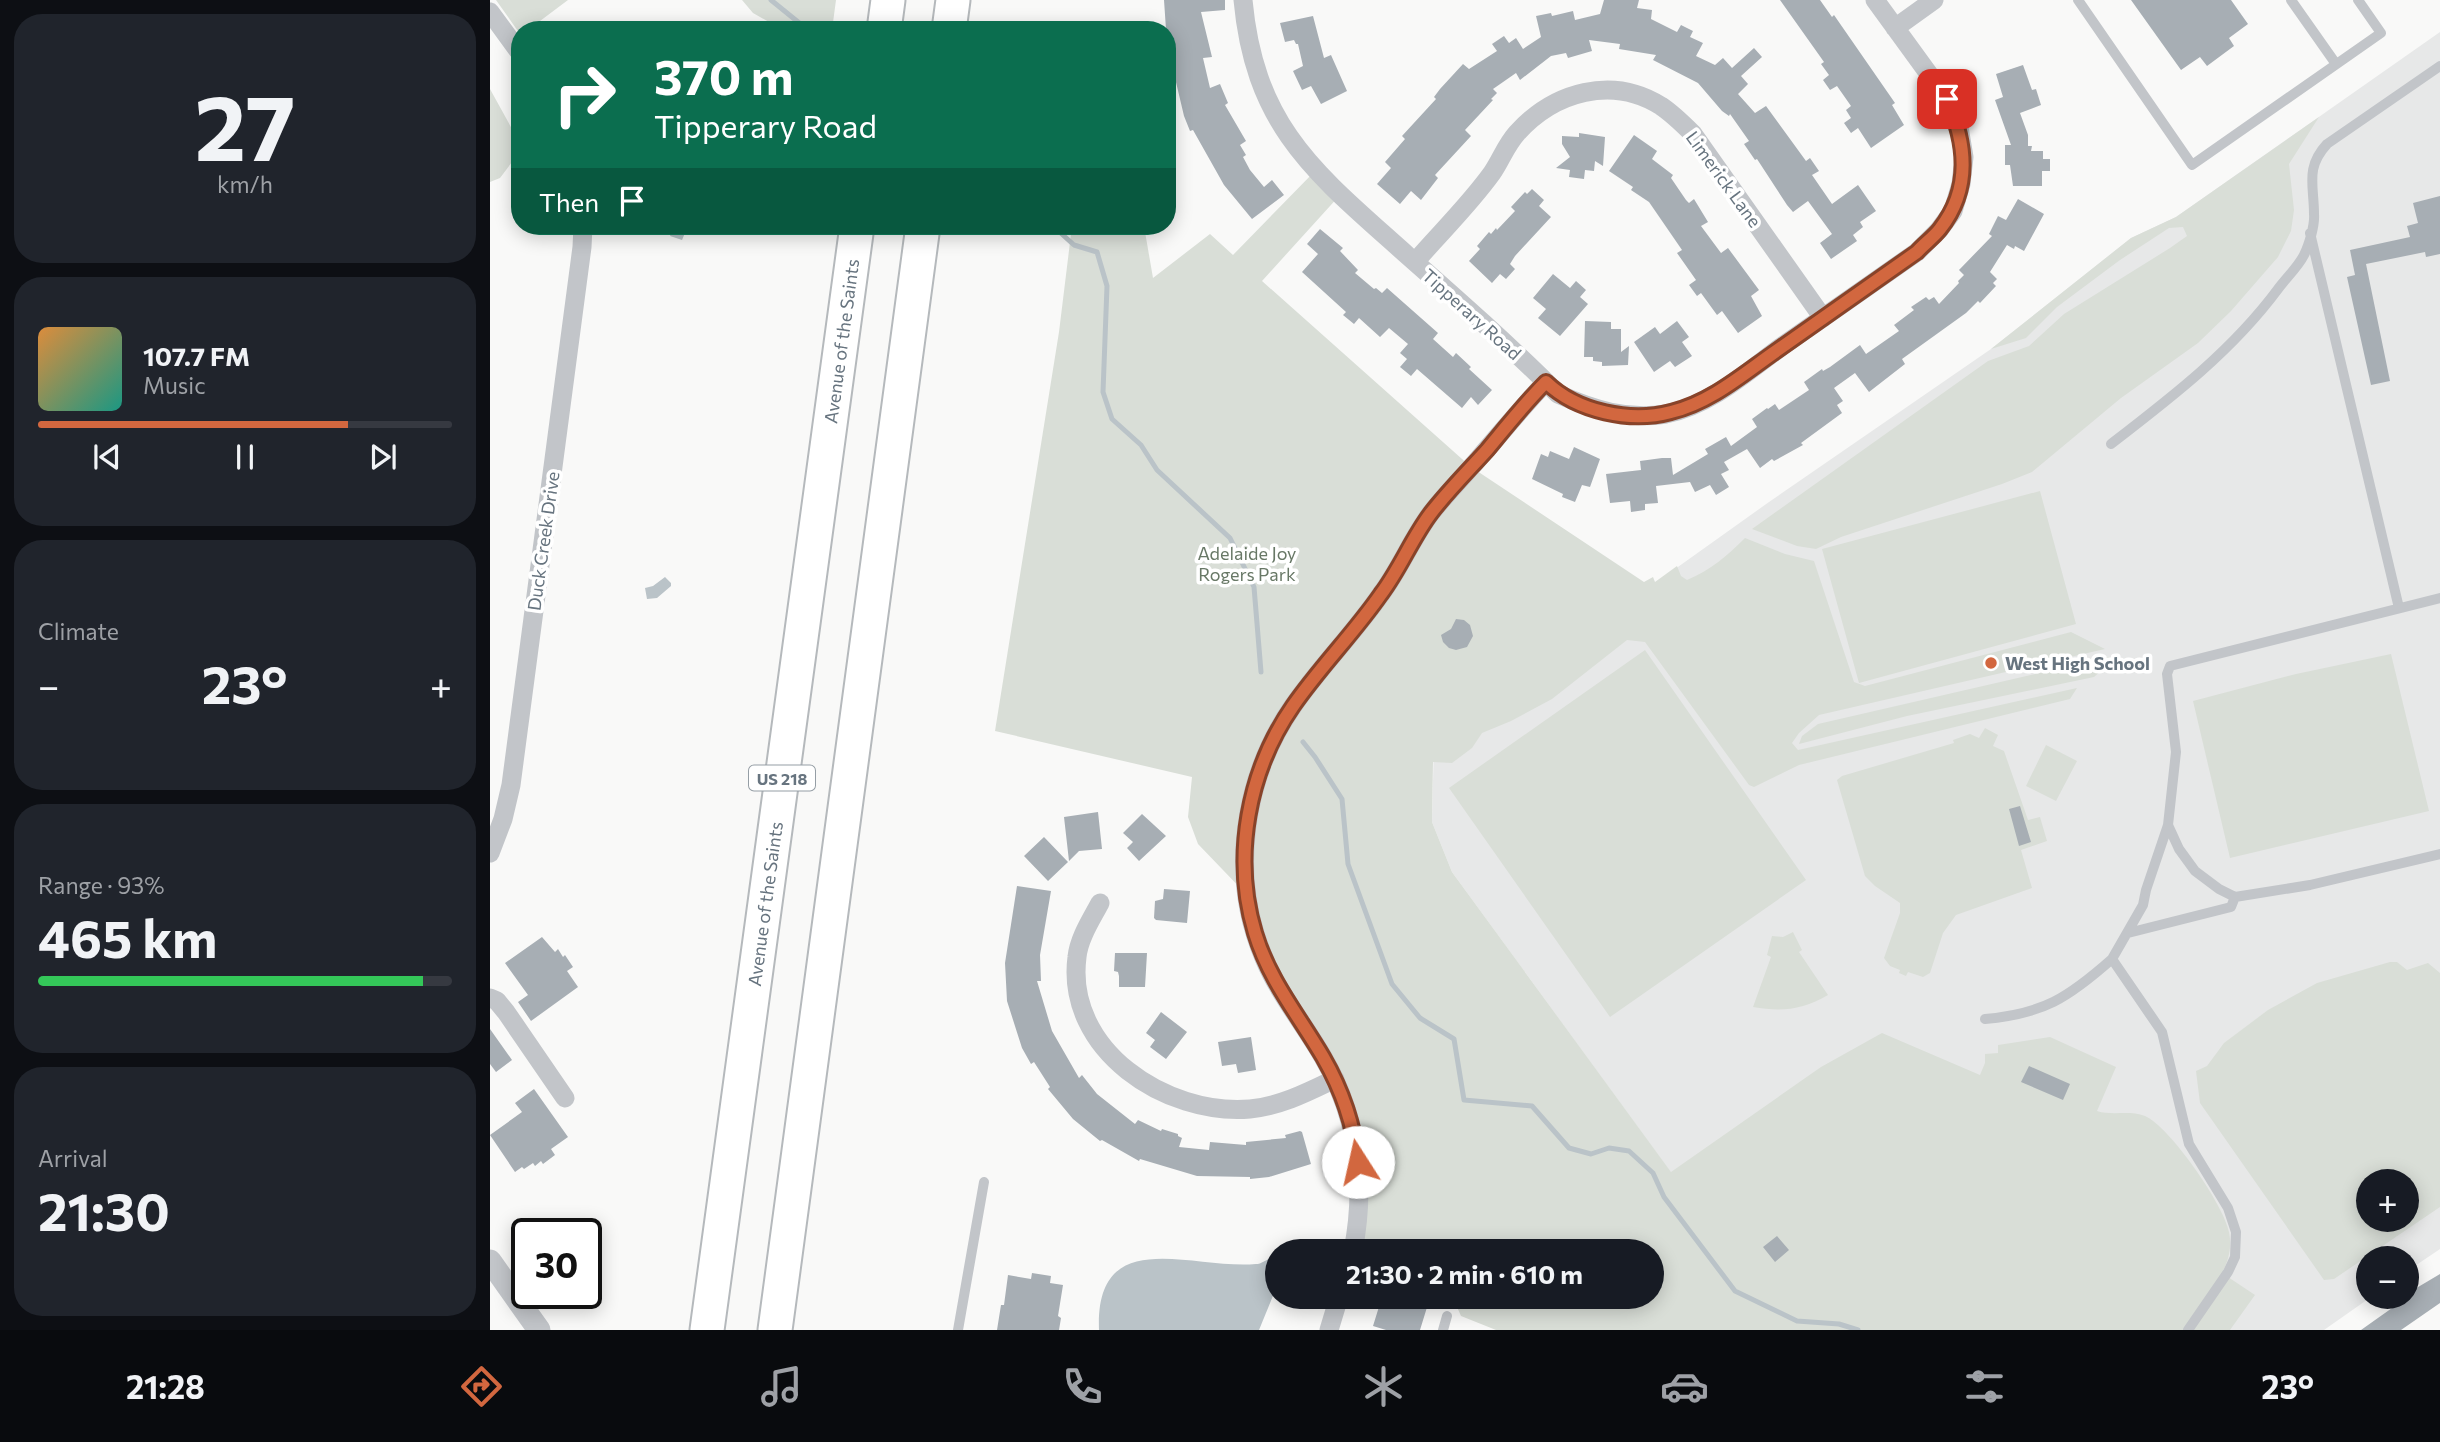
<!DOCTYPE html>
<html lang="en">
<head>
<meta charset="utf-8">
<style>
	body { margin:0; font-family:Commissioner,sans-serif; background:#20242c; color:#f1f3f6; height:100vh; display:flex; flex-direction:column; font-size:26px; white-space:nowrap }
	* { box-sizing:border-box; margin:0 }
	p { font-size:23px; color:#9ea1a6 }
	.icon { flex:none; width:38px; height:38px; fill:none; stroke:currentColor; stroke-width:2; stroke-linecap:round; stroke-linejoin:round }
	.map { position:relative; flex:1; overflow:hidden }
	.side { display:flex; flex-direction:column; gap:14px; padding:14px; background:#0d0f14; width:490px }
	.side>* { flex:none }
	.guide { position:absolute; left:21px; top:21px; width:665px; height:214px; border-radius:28px; box-shadow:0 4px 18px #0003; background:#0b6e4f; color:#fff; overflow:hidden }
	.buttons { position:absolute; left:1866px; top:1169px; display:grid; gap:14px }
	.buttons a { display:grid; place-items:center; width:63px; height:63px; border-radius:50%; background:#171b24; box-shadow:0 4px 18px #0003; font-size:35px }
	.speed { position:absolute; left:21px; top:1218px; display:flex; gap:14px; font-size:35px; font-weight:700; text-align:center }
	.speed>* { display:grid; place-content:center; width:91px; height:91px; border-radius:50%; background:#171b24; box-shadow:0 4px 18px #0003; line-height:1 }
	.speed .limit { border:4px solid #111; border-radius:10px; background:#fff; color:#111 }
	.pin { position:absolute; display:grid; place-items:center; width:60px; height:60px; color:#fff; margin:-30px; border-radius:14px; box-shadow:0 4px 10px #0006 }
	.me { position:absolute; width:77px; margin:-38px; rotate:350deg; stroke-linejoin:round; filter:drop-shadow(0 0 5px #0008) }
	.turn { display:flex; align-items:center; gap:24px; height:147px; padding:0 28px; font-size:32px }
	.turn .icon { width:91px; height:91px; stroke-width:2.5 }
	.turn b { display:block; font-size:49px; line-height:60px }
	.then { display:flex; align-items:center; height:66px; padding:0 28px; background:#0003; gap:14px; font-size:26px }
	.big { font-size:52px; font-weight:700; line-height:1.1 }
	.side .card { flex:1; display:flex; flex-direction:column; justify-content:center; gap:10px; min-width:0; padding:0 24px; border-radius:28px; background:#20242c }
	.side .dial { align-items:center; gap:0 }
	.dial b { font-size:91px; line-height:1 }
	.song { display:flex; align-items:center; gap:21px }
	.cover { width:84px; height:84px; border-radius:10px; background:linear-gradient(135deg,hsl(30 70% 55%),hsl(170 70% 35%)) }
	.played { height:7px; border-radius:4px; background:linear-gradient(90deg,#d2673f 75%,#363941 75%) }
	.keys { display:flex; justify-content:space-around; direction:ltr }
	.heat { display:flex; justify-content:space-between; align-items:center; font-size:38px; direction:ltr }
	.charge { height:10px; border-radius:5px; background:linear-gradient(90deg,#34c759 93%,#363941 0) }
	.trip { position:absolute; left:775px; top:1239px; width:399px; height:70px; border-radius:35px; background:#171b24; box-shadow:0 4px 18px #0003; font-weight:700; line-height:70px; text-align:center }
	.tab-bar { display:flex; height:112px; justify-content:space-around; align-items:center; background:#090b0e; color:#9ea1a6 }
	.tab-bar .icon { width:49px; height:49px }
	.tab-bar .current { color:#d2673f }
	.tab-bar b { font-size:32px; color:#f1f3f6 }
	main { display:flex; flex:1; min-height:0 }
	.map>svg:first-child { display:block }
	.built { fill:#e7e8e8; fill-rule:evenodd }
	.green { fill:#d9ded7; fill-rule:evenodd }
	.water { fill:#bac3c8 }
	.lines { fill:none; stroke-linecap:round; stroke-linejoin:round }
	.stream { stroke:#bac3c8; stroke-width:5 }
	.building { fill:#a7aeb4 }
	.motorway-casing { stroke:#b5b9bc; stroke-width:37 }
	.service { stroke:#c2c5c9; stroke-width:10 }
	.minor { stroke:#c2c5c9; stroke-width:19 }
	.tertiary { stroke:#c2c5c9; stroke-width:23 }
	.motorway { stroke:#fff; stroke-width:33 }
	.route-casing { stroke:#884329; stroke-width:18 }
	.route { stroke:#d2673f; stroke-width:12 }
	.poi-dot { fill:#d2673f; stroke:#fff; stroke-width:2.5 }
	.labels { text-anchor:middle; dominant-baseline:central; stroke-width:7; stroke-linejoin:round; paint-order:stroke }
	.shield { fill:#fff; stroke:#959ea5; stroke-width:2 }
	.shield-label { font-size:16px; font-weight:bold; fill:#67747f }
	.street-label { font-size:18px; fill:#67747f; stroke:#fff }
	.park-label { font-size:18px; fill:#687866; stroke:#fff }
	.poi-label { font-size:18px; font-weight:bold; fill:#67747f; stroke:#fff; text-anchor:start }
</style>
</head>
<body>
<main>
<section class="side">
<div class="card dial"><b>27</b><p>km/h</p></div>
<div class="card">
<div class="song"><i class="cover"></i><div><b>107.7 FM</b><p>Music</p></div></div>
<div class="played"></div>
<div class="keys"><svg class="icon" aria-label="previous" viewBox="0 0 24 24"><path d="M18 5L8 12l10 7zM5 5v14"/></svg><svg class="icon" aria-label="pause" viewBox="0 0 24 24"><path d="M8 5v14M16 5v14"/></svg><svg class="icon" aria-label="next" viewBox="0 0 24 24"><path d="M6 5l10 7-10 7zM19 5v14"/></svg></div>
</div>
<div class="card"><p>Climate</p>
<div class="heat"><a>−</a><b class="big">23°</b><a>+</a></div>
</div>
<div class="card"><p>Range · 93%</p><b class="big">465 km</b><div class="charge"></div></div>
<div class="card"><p>Arrival</p><b class="big">21:30</b></div>
</section>
<div class="map">
<svg width="1950" height="1330" viewBox="0 0 1950 1330">
	<rect width="100%" height="100%" fill="#f9f9f8"/>
	<!-- built -->
	<path class="built" d="M1950,32V1249L1916,1272V1258H1878V1297H1881L1834,1330H1387L1257,1277L962,872L942,822L944,741L1279,502L1501,349L1641,238L1686,217ZM1878,1181H1916V1220H1878Z"/>
	<!-- green -->
	<path class="green" d="M6,0H78L38,30H30V34Z
		M252,0H346L342,30H293L263,13Z
		M0,89L22,129L25,158L10,178L0,182Z
		M1829,117L1799,164L1804,210L1801,231L1788,257L1741,311L1708,343L1631,398L1542,472L1512,484L1351,537L1326,549L1307,546L1262,529L1498,361L1539,346L1574,314L1680,248L1697,236L1693,227L1679,228L1630,260L1567,307L1536,338L1501,349L1641,238L1686,217Z
		M825,171L850,195L772,281L981,467L1154,582L1163,577L1165,582L1187,566L1191,576L1197,580C1221,570 1237,556 1255,538L1295,554L1324,561L1364,682L1375,686L1581,632L1615,649L1329,715L1309,733L1302,743L1308,750L1587,688L1580,699L1309,765L1264,787L1259,785L1155,642L1137,640L1062,699L1021,721L992,733L982,748L962,763L943,762L942,822L962,872L1181,1172L1331,1067L1392,1033L1490,1075L1495,1063V1054L1508,1053V1045L1560,1037L1626,1067L1607,1111C1622,1116 1640,1110 1655,1116C1680,1127 1734,1205 1739,1232C1742,1246 1739,1260 1732,1273L1765,1295L1740,1330H1006L971,1316L967,1307L953,1297H1162V1251H881L864,1245L858,1112L789,990L757,895L708,844L698,817L702,777L505,731L569,332L582,226H654L663,278L720,234L743,255Z
		M1550,491L1586,624L1369,683L1332,549Z
		M1155,650L1316,880L1120,1017L959,788Z
		M1901,654L1939,811L1740,858L1703,701L1806,674Z
		M1619,657L1621,662L1604,677L1417,716L1309,744L1312,736L1328,724Z
		M1495,728L1508,735L1503,746L1514,751L1538,820L1550,817L1557,841L1531,850L1542,888L1466,915L1453,933L1440,973L1433,977L1418,972L1416,976L1409,973L1410,970L1400,966L1394,958L1410,913V903L1385,886L1375,876L1347,780L1352,776L1464,743L1463,740L1480,734L1489,738Z
		M1556,745L1587,761L1566,801L1536,786Z
		M1303,932L1312,950L1309,952L1338,995C1313,1010 1291,1012 1263,1007L1281,957L1277,955L1282,936L1293,937Z
		M1900,962H1907L1917,970L1938,963L1950,973V1207L1844,1279L1834,1280L1710,1103L1706,1071L1717,1066L1734,1043L1778,1010L1827,983ZM1878,1181H1916V1220H1878Z"/>
	<!-- water -->
	<path class="water" d="M184,226H198L192,240L180,236Z
		M175,577L181,583V586L167,598L157,599L155,588L163,586Z
		M785,1255L787,1257V1286L769,1330H609C605,1223 702,1270 766,1264C772,1264 779,1258 785,1255Z"/>
	<g class="lines">
		<!-- stream -->
		<path class="stream" d="M281,0L313,26
			M563,226L584,245L607,252L617,286L613,392L622,419L651,445L667,470L740,538L764,587L771,672
			M813,742L825,757L852,799L858,864L902,984L930,1018L964,1039L974,1100L1042,1106L1079,1148L1101,1154L1119,1148L1139,1151L1163,1173L1174,1197L1245,1291L1307,1321L1349,1324L1368,1330"/>
	</g>
	<!-- building -->
	<path class="building" d="M674,0H735V10L711,12L722,57L713,58L720,88L730,84L738,103L735,105L756,141L750,145L756,155L753,157L760,170L774,187L782,180L794,195L762,219L734,185L703,130L700,131L694,116L677,44Z
		M1114,0H1149L1147,8L1162,10L1161,19L1187,32L1191,25L1203,31L1200,37L1213,43L1206,56L1225,65L1233,58L1242,68L1264,48L1272,57L1251,76L1258,84L1248,94L1265,113L1276,106L1316,161L1320,158L1329,171L1322,175L1342,204L1368,185L1386,211L1370,222L1373,227L1363,235L1367,241L1341,259L1330,243L1342,234L1318,201L1303,212L1297,205L1267,159L1265,160L1254,144L1259,141L1240,114L1239,116L1232,111L1208,83L1163,60L1166,55L1129,49L1130,44L1099,40L1102,51L1078,58L1076,53L1061,56L1030,80L1026,73L1003,89L1007,93L1001,99L1003,100L975,130L981,136L945,175L948,178L931,200L921,191L910,204L887,184L901,168L895,162L915,139L912,136L946,99L944,97L950,89L973,64L979,69L1007,51L1002,44L1014,36L1019,43L1026,38L1033,49L1051,37L1046,16L1061,13L1062,16L1083,11L1085,20L1110,14Z
		M1290,0H1330L1342,17L1344,15L1405,103L1402,105L1414,125L1381,148L1368,128L1361,133L1354,123L1361,118L1356,110L1361,106L1347,86L1340,90L1333,80L1339,75L1331,64L1334,62Z
		M1641,0H1741L1758,24L1739,38L1744,46L1717,66L1710,57L1691,70Z
		M823,16L834,58L841,55L857,91L831,104L821,86L812,90L803,71L813,66L808,44H806L804,40L795,42L790,23Z
		M1533,65L1542,90L1546,89L1551,105L1530,113L1538,135V146H1542L1541,151H1553V159H1560V171H1552V186H1523L1520,165H1515V145H1521L1505,100L1513,97L1506,74Z
		M1089,133L1115,137L1113,166L1105,161L1104,171L1095,170L1094,179L1079,177L1080,170L1066,168L1080,157L1072,144V136L1089,137Z
		M1144,135L1167,151L1162,159L1183,175L1181,178L1196,200L1199,203L1204,199L1218,222L1211,226L1231,253L1238,248L1269,290L1261,296L1272,316L1248,333L1232,311L1227,315L1211,293L1207,296L1199,285L1206,280L1187,253L1192,250L1159,202L1141,190L1143,187L1119,171Z
		M1042,189L1054,200L1049,206L1061,217L1025,256L1020,264L1025,269L1016,279L1010,274L1002,283L979,261L990,249L987,246L999,232L1001,234L1006,228L1007,230L1025,211L1021,207L1035,192L1037,194Z
		M1950,196V254L1936,257L1935,252L1876,264L1900,381L1881,385L1857,277L1865,275L1860,250L1920,237L1917,226L1928,223L1923,203Z
		M1528,199L1554,214L1534,251L1525,246L1524,249L1517,245L1500,272L1507,279L1503,283L1506,286L1490,303L1488,301L1476,313L1412,359L1415,364L1379,392L1365,373L1344,388L1353,401L1347,405L1352,413L1311,443L1313,445L1284,461L1282,459L1270,468L1257,449L1234,462L1239,470L1231,474L1239,487L1226,495L1220,485L1205,492L1200,482L1166,486L1168,503L1155,504V510L1141,512L1140,501L1120,503L1116,474L1151,470L1150,461L1172,458H1181L1183,475L1218,454L1215,449L1236,437L1241,446L1267,427L1262,419L1277,408L1278,409L1285,404L1289,410L1319,390L1314,382L1332,369L1333,371L1340,367L1370,345L1376,354L1409,331L1404,325L1424,310L1421,307L1436,297L1439,300L1444,297L1449,304L1469,283L1468,281L1474,275L1469,270L1502,236L1499,234L1508,216L1516,220Z
		M830,229L853,248L850,251L868,270L865,273L884,289L886,288L892,293L897,288L948,333L943,339L963,357L966,353L981,367L979,369L1002,390L988,405L981,397L972,408L927,369L921,376L910,367L917,359L910,353L918,344L899,328L890,337L869,318L864,324L853,315L856,312L812,272L828,254L817,244Z
		M1063,274L1080,288L1086,281L1096,290L1090,297L1098,304L1070,336L1048,318L1056,309L1043,298Z
		M1095,321L1121,322V329H1131V352L1139,346L1138,365L1112,366V362L1103,361V357H1094Z
		M1187,321L1199,337L1192,342L1202,356L1185,367L1180,361L1164,372L1144,342L1165,327L1170,334Z
		M1084,447L1110,459L1100,487L1092,485L1085,502L1072,497L1073,494L1042,479L1051,454L1058,457L1060,451L1079,459Z
		M966,619L974,620L980,625L983,636L977,647L966,650L959,648L953,642L951,635L961,629Z
		M1530,806L1541,842L1529,846L1519,809Z
		M608,812L612,849L589,851L579,861L574,817Z
		M652,814L676,836L649,861L637,848L643,842L633,833Z
		M554,837L578,862L558,881L534,856Z
		M527,886L561,891L550,955L551,981H547L562,1031L589,1078L592,1075L607,1094L645,1124L648,1120L671,1131L672,1129L688,1134V1136L692,1138L689,1147L719,1150L720,1142L756,1145V1142L796,1138L795,1135L810,1131L812,1132L821,1164L779,1177L760,1179V1177L707,1176L650,1159L649,1161L612,1140L610,1141L583,1119L558,1089L560,1087L544,1062L541,1064L532,1048L517,1001L515,963Z
		M674,889L700,891L697,923L666,920L664,918L665,901L673,899Z
		M52,937L65,952L68,949L73,957L75,955L83,967L77,971L88,987L41,1021L28,1002L38,995L15,963Z
		M625,953H657L655,987H629V976L628,972L624,971Z
		M671,1012L697,1032L676,1059L660,1047L665,1040L656,1033Z
		M0,1029L22,1060L6,1072L0,1064Z
		M761,1037L766,1070L748,1073L746,1064L732,1066L728,1042Z
		M1539,1066L1580,1084L1573,1100L1531,1082Z
		M44,1089L78,1137L61,1149L65,1155L53,1164L51,1161L45,1166L43,1163L34,1169L32,1167L25,1172L0,1135L32,1112L25,1103Z
		M1287,1236L1299,1250L1285,1262L1273,1247Z
		M542,1273L561,1276L560,1283L573,1285L568,1316L571,1318L569,1330H507L511,1305H514L518,1275L541,1279Z
		M1950,1274V1303L1911,1330H1871L1919,1296L1918,1293Z
		M892,1297H914L938,1304L930,1330H896L883,1326Z"/>
	<g class="lines">
		<defs>
			<g id="motorway">
				<path d="M394,30L398,0"/>
				<path d="M459,30L463,0"/>
				<path id="s1" d="M217,1330L367,226"/>
				<path d="M285,1330L433,226"/>
			</g>
		</defs>
		<!-- motorway casing -->
		<use href="#motorway" class="motorway-casing"/>
		<!-- service -->
		<path class="service" d="M1588,0L1702,165L1891,33L1868,0
			M1801,0L1846,64
			M1820,233L1909,608
			M1621,444C1682,397 1742,351 1788,289C1796,278 1808,267 1814,255C1819,245 1825,225 1824,214C1824,185 1815,168 1837,144L1950,66
			M1678,825L1689,849L1705,871L1729,889L1745,897L1820,885L1950,854
			M1638,933L1741,907L1745,897
			M1495,1019C1553,1014 1578,998 1622,959
			M468,1330L494,1182
			M953,1330L957,1316
			M1698,1330L1738,1272L1745,1257L1746,1232L1738,1208L1699,1144L1672,1032L1622,959L1653,905L1656,890L1678,825L1686,752L1677,674L1680,666L1950,598"/>
		<!-- minor -->
		<path class="minor" d="M753,0C765,130 828,175 918,256C969,301 1020,346 1068,394C1104,410 1137,420 1176,414C1219,406 1257,372 1291,347C1336,316 1381,284 1427,252L1449,230L1463,211L1471,184L1474,157L1469,127L1457,99L1385,0
			M0,12L30,53
			M1405,28L1444,0
			M925,262C950,233 979,205 1002,173C1011,160 1016,145 1027,133C1064,92 1122,75 1171,106C1183,114 1193,124 1203,134L1333,318
			M0,853L13,819L21,785L92,247L93,226
			M610,903C601,920 589,938 587,957C575,1050 676,1116 760,1109C791,1106 818,1092 845,1079
			M0,998L7,1001L16,1012L75,1098
			M863,1251C876,1184 868,1117 833,1057C814,1024 789,994 774,958C739,876 753,778 803,706C829,668 865,632 891,594C910,569 922,538 941,513C956,494 974,476 990,457C1012,432 1033,406 1056,382
			M839,1330L849,1297"/>
		<!-- tertiary -->
		<path class="tertiary" d="M0,1261L49,1330"/>
		<!-- motorway -->
		<use href="#motorway" class="motorway"/>
	</g>
	<g class="lines">
		<defs>
			<path id="route" d="M868,1162C864,1125 852,1090 833,1057C809,1016 779,980 765,933C742,857 758,771 803,706C830,667 864,633 891,594C910,569 922,538 941,513C958,491 978,471 997,450C1016,427 1035,403 1056,382C1087,412 1141,423 1181,412C1219,403 1251,376 1282,354C1331,320 1379,286 1427,252C1434,244 1444,237 1450,229C1482,188 1476,143 1457,99"/>
		</defs>
		<!-- route casing -->
		<use href="#route" class="route-casing"/>
		<!-- route -->
		<use href="#route" class="route"/>
	</g>
	<!-- markers -->
	<circle class="poi-dot" cx="1501" cy="663" r="7"/>
	<g class="labels">
		<!-- shield labels -->
		<rect class="shield" x="259" y="765.5" width="66" height="25" rx="5"/>
		<g class="shield-label">
			<text x="292" y="778">US 218</text>
		</g>
		<!-- street labels -->
		<g class="street-label">
			<text transform="translate(1234 179) rotate(54)">Limerick Lane</text>
			<text transform="translate(982 314) rotate(42)">Tipperary Road</text>
			<text stroke="none"><textPath href="#s1" startOffset="998">Avenue of the Saints</textPath></text>
			<text transform="translate(53 541) rotate(-82)">Duck Creek Drive</text>
			<text stroke="none"><textPath href="#s1" startOffset="430">Avenue of the Saints</textPath></text>
		</g>
		<!-- park labels -->
		<g class="park-label">
			<text x="757" y="553">Adelaide Joy<tspan x="757" dy="21">Rogers Park</tspan></text>
		</g>
		<!-- poi labels -->
		<g class="poi-label">
			<text x="1515" y="663">West High School</text>
		</g>
	</g>
</svg>
<div class="buttons">
<a>+</a>
<a>−</a>
</div>
<div class="speed"><div class="limit">30</div></div>
<div class="pin" style="left:1457px;top:99px;background:#d93025"><svg class="icon" aria-label="arrive" viewBox="0 0 24 24"><path d="M6 21V4h12l-3 4 3 4H6"/></svg></div>
<svg class="me" style="left:868px;top:1162px" viewBox="-20 -20 40 40"><circle r="19" fill="#fff"/><path d="M0-13L10 11 0 6-10 11z" fill="#d2673f"/></svg>
<div class="trip">21:30 · 2 min · 610 m</div>
<div class="guide">
<div class="turn"><svg class="icon" aria-label="right" viewBox="0 0 24 24"><path d="M7 20v-9h11M14 6l5 5-5 5"/></svg><div><b>370 m</b>Tipperary Road</div></div>
<div class="then">Then<svg class="icon" aria-label="arrive" viewBox="0 0 24 24"><path d="M6 21V4h12l-3 4 3 4H6"/></svg></div>
</div>
</div>
</main>
<nav class="tab-bar">
<b>21:28</b>
<svg class="icon current" aria-label="directions" viewBox="0 0 24 24"><path d="M12 3l9 9-9 9-9-9zM9 14v-3h6M13 9l2 2-2 2"/></svg>
<svg class="icon" aria-label="music" viewBox="0 0 24 24"><path d="M9 18V5l10-2v13"/><circle cx="6" cy="18" r="3"/><circle cx="16" cy="16" r="3"/></svg>
<svg class="icon" aria-label="phone" viewBox="0 0 24 24"><path d="M5 4h4l2 5-3 2q2 4 5 5l2-3 5 2v4C11 20 4 13 5 4z"/></svg>
<svg class="icon" aria-label="climate" viewBox="0 0 24 24"><path d="M12 3v18M4 7l16 10M4 17L20 7"/></svg>
<svg class="icon" aria-label="car" viewBox="0 0 24 24"><path d="M5 17H2v-5l4-1 3-4h7l3 4 3 1v5h-3M9 17h6M6 11h13"/><circle cx="7" cy="17" r="2"/><circle cx="17" cy="17" r="2"/></svg>
<svg class="icon" aria-label="filters" viewBox="0 0 24 24"><path d="M4 7h16M4 17h16"/><circle cx="9" cy="7" r="2"/><circle cx="15" cy="17" r="2"/></svg>
<b>23°</b>
</nav>
</body>
</html>
